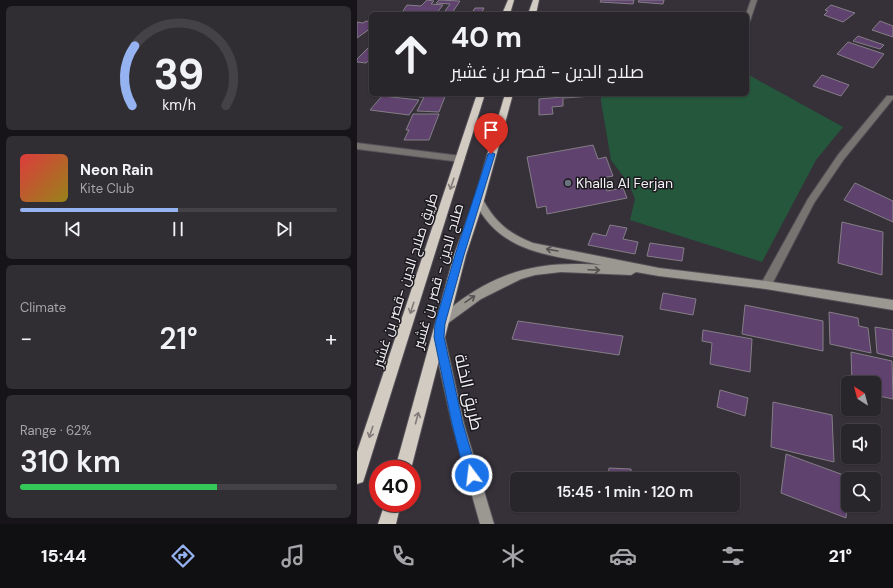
<!DOCTYPE html>
<html lang="en">
<head>
<meta charset="utf-8">
<style>
	body { margin:0; font-family:"DM Sans",Cairo,sans-serif; background:#302d33; color:#f1f3f6; height:100vh; display:flex; flex-direction:column; font-size:15px; white-space:nowrap }
	* { box-sizing:border-box; margin:0 }
	p { font-size:13px; color:#a5a5a9 }
	.icon { flex:none; width:22px; height:22px; fill:none; stroke:currentColor; stroke-width:2; stroke-linecap:round; stroke-linejoin:round }
	.map { position:relative; flex:1; overflow:hidden }
	.panel { display:flex; flex-direction:column; gap:6px; padding:6px; background:#161418; width:357px }
	.panel>* { flex:none }
	.hud { position:absolute; left:12px; top:12px; width:380px; height:84px; border-radius:6px; box-shadow:0 1px 3px #0004,0 0 0 1px #444247; background:#28252b; color:#f1f3f6; overflow:hidden }
	.needle { width:26px; rotate:324deg }
	.controls { position:absolute; left:484px; top:376px; display:grid; gap:8px }
	.controls a { display:grid; place-items:center; width:40px; height:40px; border-radius:6px; background:#28252b; box-shadow:0 1px 3px #0004,0 0 0 1px #444247; font-size:20px }
	.speed { position:absolute; left:12px; top:460px; display:flex; gap:8px; font-size:20px; font-weight:700; text-align:center }
	.speed>* { display:grid; place-content:center; width:52px; height:52px; border-radius:50%; background:#28252b; box-shadow:0 1px 3px #0004,0 0 0 1px #444247; line-height:1 }
	.speed .limit { border:6px solid #d22; background:#fff; color:#111 }
	.pin { position:absolute; display:grid; place-items:center; width:34px; height:34px; color:#fff; margin:-41px -17px; border-radius:50% 50% 50% 0; rotate:-45deg; box-shadow:0 0 4px #0007 }
	.pin .icon { rotate:45deg }
	.me { position:absolute; width:44px; margin:-22px; rotate:345deg; stroke-linejoin:round; filter:drop-shadow(0 0 3px #0008) }
	.turn { display:flex; align-items:center; gap:14px; height:84px; padding:0 16px; font-size:18px }
	.turn .icon { width:52px; height:52px; stroke-width:2.5 }
	.turn b { display:block; font-size:28px; line-height:34px }
	.big { font-size:30px; font-weight:600; line-height:1.1 }
	.panel .widget { flex:1; display:flex; flex-direction:column; justify-content:center; gap:6px; min-width:0; padding:0 14px; border-radius:6px; background:#302d33 }
	.panel .dial { align-items:center; gap:0 }
	.dial svg { height:104px; overflow:visible; fill:none; stroke:#444247; stroke-width:7; stroke-linecap:round; text-anchor:middle }
	.dial text { fill:#f1f3f6; stroke:none }
	.song { display:flex; align-items:center; gap:12px }
	.cover { width:48px; height:48px; border-radius:6px; background:linear-gradient(135deg,hsl(0 70% 55%),hsl(50 70% 35%)) }
	.played { height:4px; border-radius:2px; background:linear-gradient(90deg,#95b2f1 50%,#444247 50%) }
	.keys { display:flex; justify-content:space-around; direction:ltr }
	.heat { display:flex; justify-content:space-between; align-items:center; font-size:22px; direction:ltr }
	.charge { height:6px; border-radius:3px; background:linear-gradient(90deg,#34c759 62%,#444247 0) }
	.trip { position:absolute; left:153px; top:472px; width:230px; height:40px; border-radius:6px; background:#28252b; box-shadow:0 1px 3px #0004,0 0 0 1px #444247; font-weight:600; line-height:40px; text-align:center }
	.dock { display:flex; height:64px; justify-content:space-around; align-items:center; background:#100f11; color:#a5a5a9 }
	.dock .icon { width:28px; height:28px }
	.dock .on { color:#95b2f1 }
	.dock b { font-size:18px; color:#f1f3f6 }
	main { display:flex; flex:1; min-height:0 }
	.map>svg:first-child { display:block }
	.green { fill:#24573c }
	.building { fill:#5f426d; stroke:#847e87 }
	.lines { fill:none; stroke-linecap:round; stroke-linejoin:round }
	.lane-casing { stroke:#545057; stroke-width:2 }
	.street-casing { stroke:#545057; stroke-width:2 }
	.secondary-casing { stroke:#545057; stroke-width:2 }
	.highway-casing { stroke:#545057; stroke-width:2 }
	.lane { fill:#767370; fill-rule:evenodd }
	.street { fill:#767370; fill-rule:evenodd }
	.secondary { fill:#9b9791; fill-rule:evenodd }
	.highway { fill:#d2cbc2; fill-rule:evenodd }
	.oneway { stroke:#807b78 }
	.oneway2 { stroke:#555252 }
	.route { fill:#1a73e8; stroke:#114b97 }
	.worship-dot { fill:#6b7280; stroke:#1c1a1e; stroke-width:1.5 }
	.labels { text-anchor:middle; dominant-baseline:central; stroke-width:3; stroke-linejoin:round; paint-order:stroke }
	.poi-label { font-size:14px; fill:#f4f1f6; stroke:#1c1a1e; text-anchor:start }
	.street-label { font-size:14px; fill:#f4f1f6; stroke:#1c1a1e }
	.near-street-label { font-size:17px; fill:#f4f1f6; stroke:#1c1a1e }
</style>
</head>
<body>
<main>
<section class="panel">
<div class="widget dial"><svg viewBox="0 0 100 80">
<path d="M14 69A42 42 0 1 1 86 69"/>
<path d="M14 69A42 42 0 0 1 16 23" stroke="#95b2f1"/>
<text x="50" y="56" font-size="32" font-weight="700">39</text>
<text x="50" y="72" font-size="11">km/h</text>
</svg></div>
<div class="widget">
<div class="song"><i class="cover"></i><div><b>Neon Rain</b><p>Kite Club</p></div></div>
<div class="played"></div>
<div class="keys"><svg class="icon" aria-label="previous" viewBox="0 0 24 24"><path d="M18 5L8 12l10 7zM5 5v14"/></svg><svg class="icon" aria-label="pause" viewBox="0 0 24 24"><path d="M8 5v14M16 5v14"/></svg><svg class="icon" aria-label="next" viewBox="0 0 24 24"><path d="M6 5l10 7-10 7zM19 5v14"/></svg></div>
</div>
<div class="widget"><p>Climate</p>
<div class="heat"><a>−</a><b class="big">21°</b><a>+</a></div>
</div>
<div class="widget"><p>Range · 62%</p><b class="big">310 km</b><div class="charge"></div></div>
</section>
<div class="map">
<svg width="536" height="524" viewBox="0 0 536 524">
	<rect width="100%" height="100%" fill="#363139"/>
	<!-- green -->
	<path class="green" d="M390,74L486,127L459,160L405,262L273,220L278,199L272,184L254,160L244,101V94H390Z"/>
	<!-- building -->
	<path class="building" d="M70,0L77,1L74,4L86,5L79,14H44L50,5L64,6Z
		M82,0L103,1L95,13L114,14L118,8H127L124,14H86L93,4L79,3Z
		M244,0H277L276,4L243,2Z
		M282,0H307L306,4L281,2Z
		M474,5L498,13L486,22L467,15L471,11L468,10Z
		M9,21L14,22V28L0,38V22L6,23Z
		M523,21L536,26V37L515,30Z
		M501,36L527,45L523,49L496,41Z
		M491,42L527,54L516,68L480,54Z
		M14,45V58L9,63L0,62V59Z
		M465,75L492,85L484,96L456,86Z
		M63,94H89L82,112L60,111L67,97H62Z
		M207,94H236V96L207,98Z
		M25,96L62,100L52,115L13,110Z
		M206,97V106L195,107L196,114L182,115V99Z
		M56,114H82L72,140H47L52,130H49Z
		M236,145L241,159L249,157L256,176L245,178L250,191L266,188L270,198L190,214L189,206L180,208L170,157Z
		M498,183L536,201V222L487,200Z
		M485,222L526,232L525,275L481,263Z
		M253,225L270,228L266,239L281,242L278,254L231,245L236,233L249,236Z
		M293,243L327,248L325,261L290,256Z
		M306,293L339,299L336,315L303,309Z
		M388,305L466,321V351L385,334Z
		M472,312L501,318L502,326L511,328L514,353L473,344Z
		M161,321L266,336L262,355L155,339Z
		M518,327L536,330V357L520,353Z
		M346,330L395,339L393,372L353,364L355,343L345,341Z
		M494,352L535,361L536,399L517,395V383H495Z
		M363,390L391,398L388,416L360,407Z
		M416,402L475,415L477,462L414,447Z
		M429,454L492,477L489,518L424,493Z
		M252,468L274,469V479H251Z"/>
	<g class="lines">
		<defs>
			<path id="lane" d="M394,0H400L393,21L390,23L389,14Z"/>
			<path id="street" d="M530,96H536V99L487,159L457,203L413,288L409,289L405,288L404,285L405,282L451,199L481,155Z
				M0,143L104,156L108,159L104,162L0,149Z"/>
			<path id="secondary" d="M122,197L125,198C138,222 151,233 176,243L302,268L409,281L536,300V310L409,289L302,276L279,272L274,275L204,272L178,275L164,279L124,299L83,329L79,328L78,324C81,315 93,309 100,303C147,268 188,261 245,265C194,255 142,254 117,200Z
				M82,333L86,334L88,338L107,424L137,524H123L95,424L76,338L78,334Z"/>
			<path id="highway" d="M151,0H157L153,14H145Z
				M176,0H182L179,14H171Z
				M120,94H128L8,476L6,482L0,484V452Z
				M148,94H156L127,200L109,255L54,469H38L97,255L117,200Z
				M28,503H44L39,524H21Z"/>
		</defs>
		<!-- lane casing -->
		<use href="#lane" class="lane-casing"/>
		<!-- street casing -->
		<use href="#street" class="street-casing"/>
		<!-- secondary casing -->
		<use href="#secondary" class="secondary-casing"/>
		<!-- highway casing -->
		<use href="#highway" class="highway-casing"/>
		<!-- lane -->
		<use href="#lane" class="lane"/>
		<!-- street -->
		<use href="#street" class="street"/>
		<!-- secondary -->
		<use href="#secondary" class="secondary"/>
		<!-- highway -->
		<use href="#highway" class="highway"/>
	</g>
	<!-- one-way arrows -->
	<defs><path id="oneway-shaft" d="M-6 0H5M1.5-3L5.5 0L1.5 3" fill="none" stroke-width="1.6" stroke-linecap="round" stroke-linejoin="round"/></defs>
	<g class="oneway">
		<use href="#oneway-shaft" transform="translate(95 184) rotate(109)"/>
		<use href="#oneway-shaft" transform="translate(55 308) rotate(108)"/>
		<use href="#oneway-shaft" transform="translate(60 418) rotate(-75)"/>
		<use href="#oneway-shaft" transform="translate(14 432) rotate(108)"/>
	</g>
	<g class="oneway2">
		<use href="#oneway-shaft" transform="translate(195 250) rotate(-170)"/>
		<use href="#oneway-shaft" transform="translate(237 270) rotate(2)"/>
		<use href="#oneway-shaft" transform="translate(113 299) rotate(-34)"/>
	</g>
	<!-- route -->
	<path class="route" d="M134,152L138,154L107,255L88,324L87,337L106,424L121,475L119,479L115,481L110,479L108,475L95,424L77,337L78,324L98,255L131,154Z"/>
	<!-- markers -->
	<circle class="worship-dot" cx="211" cy="183" r="4"/>
	<g class="labels">
		<!-- poi labels -->
		<g class="poi-label">
			<text x="219" y="183">Khalla Al Ferjan</text>
		</g>
		<!-- street labels -->
		<g class="street-label">
			<text transform="translate(81 276) rotate(-74)">صلاح الدين - قصر بن غشير</text>
			<text transform="translate(48 280) rotate(-72)">طريق صلاح الدين -قصر بن غشير</text>
		</g>
		<!-- near-street labels -->
		<g class="near-street-label">
			<text transform="translate(112 392) rotate(77)">طريق الخلة</text>
		</g>
	</g>
</svg>
<div class="controls">
<a><svg class="needle" viewBox="-14 -14 28 28"><path d="M0-13l5 13h-10z" fill="#e53935"/><path d="M0 13l5-13h-10z" fill="#a5a5a9"/></svg></a>
<a><svg class="icon" aria-label="sound" viewBox="0 0 24 24"><path d="M4 9h4l5-4v14l-5-4H4zM17 9q2 3 0 6"/></svg></a>
<a><svg class="icon" aria-label="search" viewBox="0 0 24 24"><circle cx="10" cy="10" r="6"/><path d="M15 15l6 6"/></svg></a>
</div>
<div class="speed"><div class="limit">40</div></div>
<div class="pin" style="left:134px;top:154px;background:#d93025"><svg class="icon" aria-label="arrive" viewBox="0 0 24 24"><path d="M6 21V4h12l-3 4 3 4H6"/></svg></div>
<svg class="me" style="left:115px;top:475px" viewBox="-20 -20 40 40"><circle r="17" fill="#1a73e8" stroke="#fff" stroke-width="3"/><path d="M0-11L8 9 0 5-8 9z" fill="#fff"/></svg>
<div class="trip">15:45 · 1 min · 120 m</div>
<div class="hud">
<div class="turn"><svg class="icon" aria-label="ahead" viewBox="0 0 24 24"><path d="M12 20V5M6 11l6-6 6 6"/></svg><div><b>40 m</b>صلاح الدين - قصر بن غشير</div></div>
</div>
</div>
</main>
<nav class="dock">
<b>15:44</b>
<svg class="icon on" aria-label="directions" viewBox="0 0 24 24"><path d="M12 3l9 9-9 9-9-9zM9 14v-3h6M13 9l2 2-2 2"/></svg>
<svg class="icon" aria-label="music" viewBox="0 0 24 24"><path d="M9 18V5l10-2v13"/><circle cx="6" cy="18" r="3"/><circle cx="16" cy="16" r="3"/></svg>
<svg class="icon" aria-label="phone" viewBox="0 0 24 24"><path d="M5 4h4l2 5-3 2q2 4 5 5l2-3 5 2v4C11 20 4 13 5 4z"/></svg>
<svg class="icon" aria-label="climate" viewBox="0 0 24 24"><path d="M12 3v18M4 7l16 10M4 17L20 7"/></svg>
<svg class="icon" aria-label="car" viewBox="0 0 24 24"><path d="M5 17H2v-5l4-1 3-4h7l3 4 3 1v5h-3M9 17h6M6 11h13"/><circle cx="7" cy="17" r="2"/><circle cx="17" cy="17" r="2"/></svg>
<svg class="icon" aria-label="filters" viewBox="0 0 24 24"><path d="M4 7h16M4 17h16"/><circle cx="9" cy="7" r="2"/><circle cx="15" cy="17" r="2"/></svg>
<b>21°</b>
</nav>
</body>
</html>
